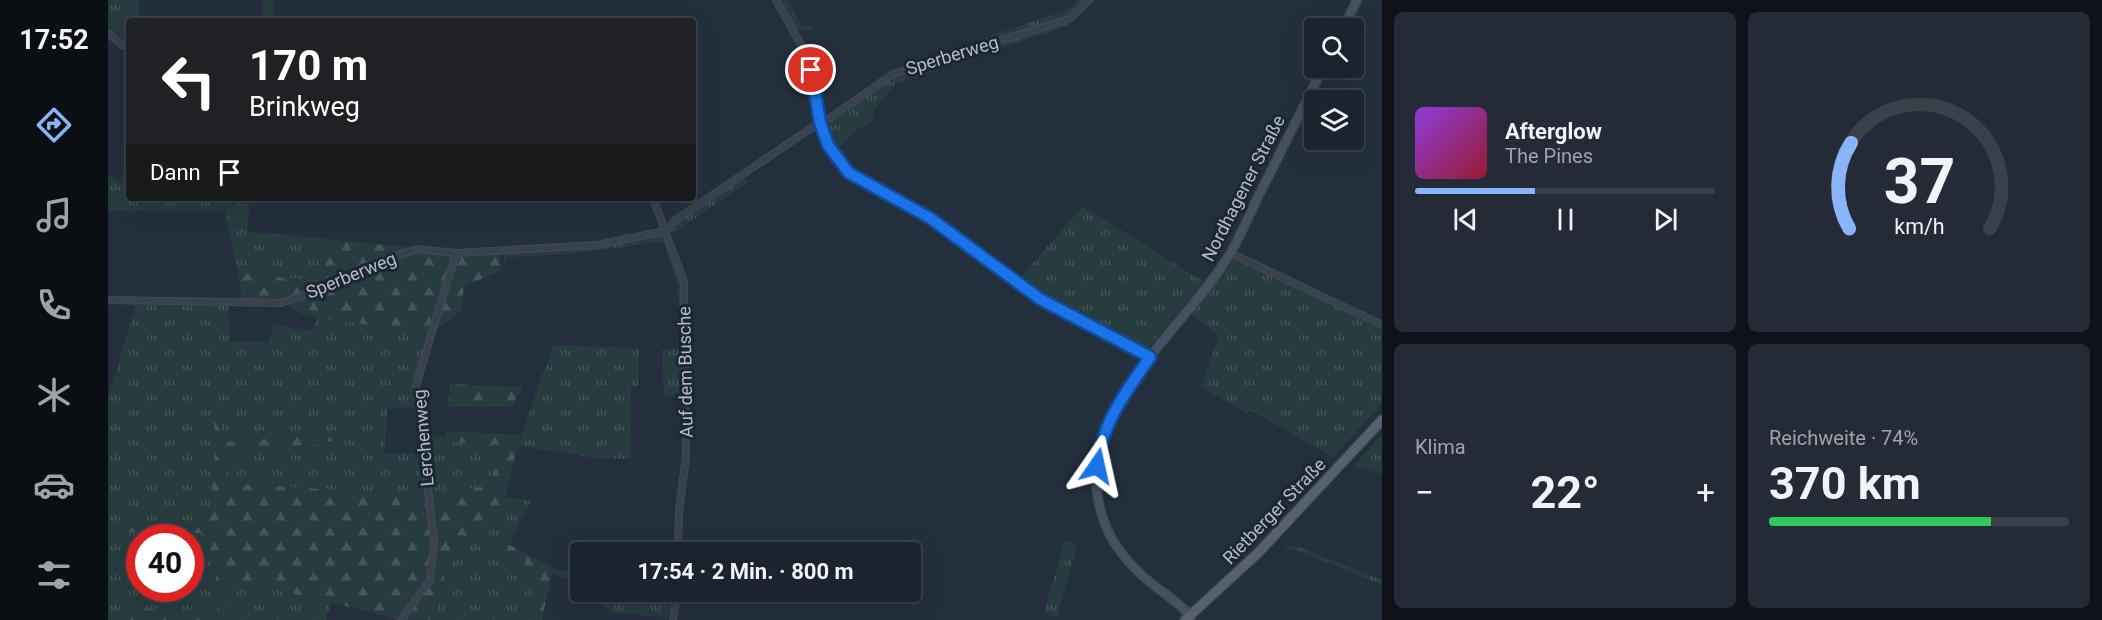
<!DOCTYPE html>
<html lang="de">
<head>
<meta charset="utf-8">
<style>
	body { margin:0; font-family:Roboto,sans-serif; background:#242b36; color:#f1f3f6; height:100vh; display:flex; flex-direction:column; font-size:22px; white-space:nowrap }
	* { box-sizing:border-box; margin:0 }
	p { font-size:20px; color:#a0a4aa }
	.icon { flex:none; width:33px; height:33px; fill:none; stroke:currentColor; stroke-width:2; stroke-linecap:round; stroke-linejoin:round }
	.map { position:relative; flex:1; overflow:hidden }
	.panel { display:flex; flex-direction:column; gap:12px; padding:12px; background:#0f1319; width:720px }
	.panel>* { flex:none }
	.guide { position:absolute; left:18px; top:18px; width:570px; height:183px; border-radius:6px; box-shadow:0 6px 24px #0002,0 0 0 2px #39404a; background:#202124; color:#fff; overflow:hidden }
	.buttons { position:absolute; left:1196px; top:18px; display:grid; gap:12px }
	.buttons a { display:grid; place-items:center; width:60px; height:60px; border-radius:6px; background:#1b232e; box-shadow:0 6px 24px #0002,0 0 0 2px #39404a; font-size:30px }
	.speed { position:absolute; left:18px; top:524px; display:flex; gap:12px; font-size:30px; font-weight:700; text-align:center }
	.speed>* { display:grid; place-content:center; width:78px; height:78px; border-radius:50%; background:#1b232e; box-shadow:0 6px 24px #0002,0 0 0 2px #39404a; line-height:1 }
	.speed .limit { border:9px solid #d22; background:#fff; color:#111 }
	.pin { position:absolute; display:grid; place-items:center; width:51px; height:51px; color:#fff; margin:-26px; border:3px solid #fff; border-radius:50%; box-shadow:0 2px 6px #0007 }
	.me { position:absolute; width:66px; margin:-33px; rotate:11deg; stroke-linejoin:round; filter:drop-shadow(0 0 4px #0008) }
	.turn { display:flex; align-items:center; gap:21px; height:126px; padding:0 24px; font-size:27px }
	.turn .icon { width:78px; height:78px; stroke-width:2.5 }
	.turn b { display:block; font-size:42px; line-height:51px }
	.then { display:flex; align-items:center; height:57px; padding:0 24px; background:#0003; gap:12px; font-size:22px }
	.big { font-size:45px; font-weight:700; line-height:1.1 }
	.panel .tile { flex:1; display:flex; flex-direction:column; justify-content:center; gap:9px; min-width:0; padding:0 21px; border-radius:9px; background:#242b36 }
	.panel .dial { align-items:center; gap:0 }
	.dial svg { height:156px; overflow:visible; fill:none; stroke:#39404a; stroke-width:7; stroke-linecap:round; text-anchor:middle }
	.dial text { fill:#f1f3f6; stroke:none }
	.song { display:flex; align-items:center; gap:18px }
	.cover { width:72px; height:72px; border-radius:9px; background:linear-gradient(135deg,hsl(270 70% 55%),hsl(350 70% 35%)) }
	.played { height:6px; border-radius:3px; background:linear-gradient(90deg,#8ab4f8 40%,#39404a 40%) }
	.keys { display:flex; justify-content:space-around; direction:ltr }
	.heat { display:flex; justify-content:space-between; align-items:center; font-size:33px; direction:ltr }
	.charge { height:9px; border-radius:4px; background:linear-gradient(90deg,#34c759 74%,#39404a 0) }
	.panel .tiles { flex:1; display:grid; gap:12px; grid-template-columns:repeat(2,1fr) }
	.trip { position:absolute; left:462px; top:542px; width:351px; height:60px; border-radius:6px; background:#1b232e; box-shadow:0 6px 24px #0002,0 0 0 2px #39404a; font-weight:700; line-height:60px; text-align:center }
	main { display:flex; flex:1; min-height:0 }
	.menu { display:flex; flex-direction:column; width:108px; justify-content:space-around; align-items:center; background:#0b0e12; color:#a0a4aa }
	.menu .icon { width:42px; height:42px }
	.menu .active { color:#8ab4f8 }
	.menu b { font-size:27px; color:#f1f3f6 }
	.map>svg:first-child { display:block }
	.grass { fill:url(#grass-tufts); fill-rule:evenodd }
	.forest { fill:url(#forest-firs) }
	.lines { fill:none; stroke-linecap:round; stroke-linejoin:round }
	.street-casing { stroke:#414a57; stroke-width:8 }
	.secondary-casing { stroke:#414a57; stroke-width:10 }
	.primary-casing { stroke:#414a57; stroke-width:11 }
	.street { stroke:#38414e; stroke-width:6 }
	.secondary { stroke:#465061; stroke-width:8 }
	.primary { stroke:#56606e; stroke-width:9 }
	.route-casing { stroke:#114b97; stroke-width:15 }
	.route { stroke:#1a73e8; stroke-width:10 }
	.labels { text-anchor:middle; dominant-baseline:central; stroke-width:6; stroke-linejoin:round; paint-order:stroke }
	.street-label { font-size:18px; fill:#b4bcc9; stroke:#1d2633 }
</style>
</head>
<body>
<main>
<nav class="menu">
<b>17:52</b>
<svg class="icon active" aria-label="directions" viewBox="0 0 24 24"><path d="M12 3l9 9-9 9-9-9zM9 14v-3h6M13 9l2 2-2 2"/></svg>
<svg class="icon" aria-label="music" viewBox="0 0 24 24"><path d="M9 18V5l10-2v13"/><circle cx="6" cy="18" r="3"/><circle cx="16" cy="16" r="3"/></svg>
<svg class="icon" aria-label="phone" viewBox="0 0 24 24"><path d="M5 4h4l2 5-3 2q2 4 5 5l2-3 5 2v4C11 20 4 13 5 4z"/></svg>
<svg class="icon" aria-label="climate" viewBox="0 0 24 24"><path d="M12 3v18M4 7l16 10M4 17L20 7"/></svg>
<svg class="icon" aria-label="car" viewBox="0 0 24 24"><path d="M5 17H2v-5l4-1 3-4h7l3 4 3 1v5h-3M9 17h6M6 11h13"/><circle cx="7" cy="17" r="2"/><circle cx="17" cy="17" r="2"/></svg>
<svg class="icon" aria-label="filters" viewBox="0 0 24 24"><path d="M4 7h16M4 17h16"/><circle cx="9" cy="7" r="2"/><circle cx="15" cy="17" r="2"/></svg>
</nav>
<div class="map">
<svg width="1274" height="620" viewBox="0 0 1274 620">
	<defs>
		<pattern id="grass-tufts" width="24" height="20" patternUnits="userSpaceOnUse" patternTransform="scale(1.5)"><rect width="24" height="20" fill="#263c3f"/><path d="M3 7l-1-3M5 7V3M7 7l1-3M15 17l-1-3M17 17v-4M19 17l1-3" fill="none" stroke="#435659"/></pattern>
		<pattern id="forest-firs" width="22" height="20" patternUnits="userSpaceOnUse" patternTransform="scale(1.5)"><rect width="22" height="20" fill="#263c3f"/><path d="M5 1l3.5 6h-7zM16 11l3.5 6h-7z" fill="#435659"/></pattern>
	</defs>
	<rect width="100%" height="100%" fill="#242f3e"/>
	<!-- grass -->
	<path class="grass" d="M0,0H30L32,21H21V43L8,34L0,26Z
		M671,0H680L693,25L704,26L705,31L688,30Z
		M970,0H980L961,17L876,44L878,37L959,10Z
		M960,22V26L787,84L764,113L766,121L747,131L727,151L721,144L715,124L786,75Z
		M21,148V198H118V203L142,204L139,232L207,238L223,282L130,273L117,211H0V175L13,181Z
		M634,177L640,182L567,232L563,229L568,223Z
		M975,206L1096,282L1038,351L935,296L911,279Z
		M555,233L574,283L577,395L556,397L554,349H572L570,286L556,244L551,241C499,250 450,256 398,257L396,270V253L438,250Z
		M1126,259L1131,260L1274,330V404L1225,457L1142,410L1139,413L1093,387L1111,336L1083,314Z
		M28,305L120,306L122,342H160L166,325L205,331L209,317L289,329L323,330L306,383V408L280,409L276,454L313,452L318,491L310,495L119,483L120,464L127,454L227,442L228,434L115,442L112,421H106L107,451L101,524H0V398Z
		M444,345L531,348L530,386L523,387V459L490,458L410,446L434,375L443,356Z
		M1274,434V474L1246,466Z
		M315,441L402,444H403L376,487L328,491L322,488Z
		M397,497L423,501L401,545L375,531V524Z
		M0,532L97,533L108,575L109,594L124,579L223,601L218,620H121L119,605H111L107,618L85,617L40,608L14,609L12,620H0ZM32,537H82V588H32Z
		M353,535L428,568L421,620H341L327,616L341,552Z
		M957,540L969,546L949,617L936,612Z
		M1176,545L1193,548L1274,580V585L1196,553L1176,547Z
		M473,591H563L561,617L506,613L489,602L471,598Z"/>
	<!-- forest -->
	<path class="forest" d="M155,0H165V21H155Z
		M207,238L307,248L342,255L344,258L323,330L289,329L213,318L193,314L171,301H134L130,273L223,282Z
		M392,253L393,270L356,287L353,311L328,330L350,254Z
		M342,384L415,387L403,407H340Z
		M112,420L115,442L228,434L227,441L128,454L120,464V483L310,495L322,488L328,491L376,487L403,445L315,441V436L337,437L338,431L413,435L397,497L375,524V531L446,568L472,574V584L444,574L434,620H421L428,568L353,535L341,552L327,616L341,620L291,619L125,579L117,595L108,594V575L97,533L0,532V524H101L107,451L106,421Z
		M111,605H119L121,620H12L14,609L40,608L84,617L107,618Z"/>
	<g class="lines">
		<defs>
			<path id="street" d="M668,0L700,57L712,122L720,145L741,173L822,218L932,299L1042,357
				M0,33L14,45L21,47
				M545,198L576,282L578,456L571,512L570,552
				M1123,253L1274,325
				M0,300L172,303L220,287L260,265L309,249L348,253L489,245L557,231L561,229L566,221L712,122L722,118L785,74L961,19L981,0
				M293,620L322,580L326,543L308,385L348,253
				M565,620L569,591"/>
			<path id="secondary" d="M1235,28L1249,0
				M1083,616C1072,604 1060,596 1048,587C1026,570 1007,550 997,524C955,417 1073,335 1122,254C1133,235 1142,213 1152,193C1173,151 1194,109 1215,68"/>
			<path id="primary" d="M1077,620L1150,553L1274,420"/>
		</defs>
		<!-- street casing -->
		<use href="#street" class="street-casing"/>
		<!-- secondary casing -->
		<use href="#secondary" class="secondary-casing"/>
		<!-- primary casing -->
		<use href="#primary" class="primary-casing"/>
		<!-- street -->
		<use href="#street" class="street"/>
		<!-- secondary -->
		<use href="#secondary" class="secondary"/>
		<!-- primary -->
		<use href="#primary" class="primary"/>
	</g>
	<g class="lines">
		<defs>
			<path id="route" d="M703,70L712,122L720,145L741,173L822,218L932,299L1042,357C1017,394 995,420 989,466"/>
		</defs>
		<!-- route casing -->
		<use href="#route" class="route-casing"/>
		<!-- route -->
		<use href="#route" class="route"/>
	</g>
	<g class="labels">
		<!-- street labels -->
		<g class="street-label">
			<text transform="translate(844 55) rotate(-17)">Sperberweg</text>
			<text transform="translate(1135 188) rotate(-63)">Nordhagener Straße</text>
			<text transform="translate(243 275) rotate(-22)">Sperberweg</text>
			<text transform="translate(577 372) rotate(-91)">Auf dem Busche</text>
			<text transform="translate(315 438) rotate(-95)">Lerchenweg</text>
			<text transform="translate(1166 511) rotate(-46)">Rietberger Straße</text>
		</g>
	</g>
</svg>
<div class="buttons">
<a><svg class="icon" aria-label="search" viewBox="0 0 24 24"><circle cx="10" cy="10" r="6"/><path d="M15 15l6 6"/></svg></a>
<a><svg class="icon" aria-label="layers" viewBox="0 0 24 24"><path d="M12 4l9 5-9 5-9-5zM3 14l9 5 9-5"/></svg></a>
</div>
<div class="speed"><div class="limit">40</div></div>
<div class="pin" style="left:703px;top:70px;background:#d93025"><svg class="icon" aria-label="arrive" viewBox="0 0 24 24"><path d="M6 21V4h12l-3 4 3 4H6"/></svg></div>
<svg class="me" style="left:989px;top:466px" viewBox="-20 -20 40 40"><path d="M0-17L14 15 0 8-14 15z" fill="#1a73e8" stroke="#fff" stroke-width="4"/></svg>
<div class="trip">17:54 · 2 Min. · 800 m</div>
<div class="guide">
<div class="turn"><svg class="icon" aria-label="left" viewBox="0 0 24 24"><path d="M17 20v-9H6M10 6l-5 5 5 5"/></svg><div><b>170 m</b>Brinkweg</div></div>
<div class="then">Dann<svg class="icon" aria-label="arrive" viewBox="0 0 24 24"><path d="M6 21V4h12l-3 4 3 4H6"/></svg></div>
</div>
</div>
<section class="panel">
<div class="tiles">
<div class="tile">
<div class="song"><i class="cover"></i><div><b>Afterglow</b><p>The Pines</p></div></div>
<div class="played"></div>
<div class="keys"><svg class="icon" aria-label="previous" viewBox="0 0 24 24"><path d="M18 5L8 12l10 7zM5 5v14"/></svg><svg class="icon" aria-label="pause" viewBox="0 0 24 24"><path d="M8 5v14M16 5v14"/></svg><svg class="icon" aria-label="next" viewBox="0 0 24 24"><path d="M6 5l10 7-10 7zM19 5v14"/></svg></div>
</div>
<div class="tile dial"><svg viewBox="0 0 100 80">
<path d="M14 69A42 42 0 1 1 86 69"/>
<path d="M14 69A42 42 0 0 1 15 25" stroke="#8ab4f8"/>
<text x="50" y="56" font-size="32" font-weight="700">37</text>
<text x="50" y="72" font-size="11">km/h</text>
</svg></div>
<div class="tile"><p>Klima</p>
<div class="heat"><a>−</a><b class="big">22°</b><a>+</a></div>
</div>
<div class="tile"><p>Reichweite · 74%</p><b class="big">370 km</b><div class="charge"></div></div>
</div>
</section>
</main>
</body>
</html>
